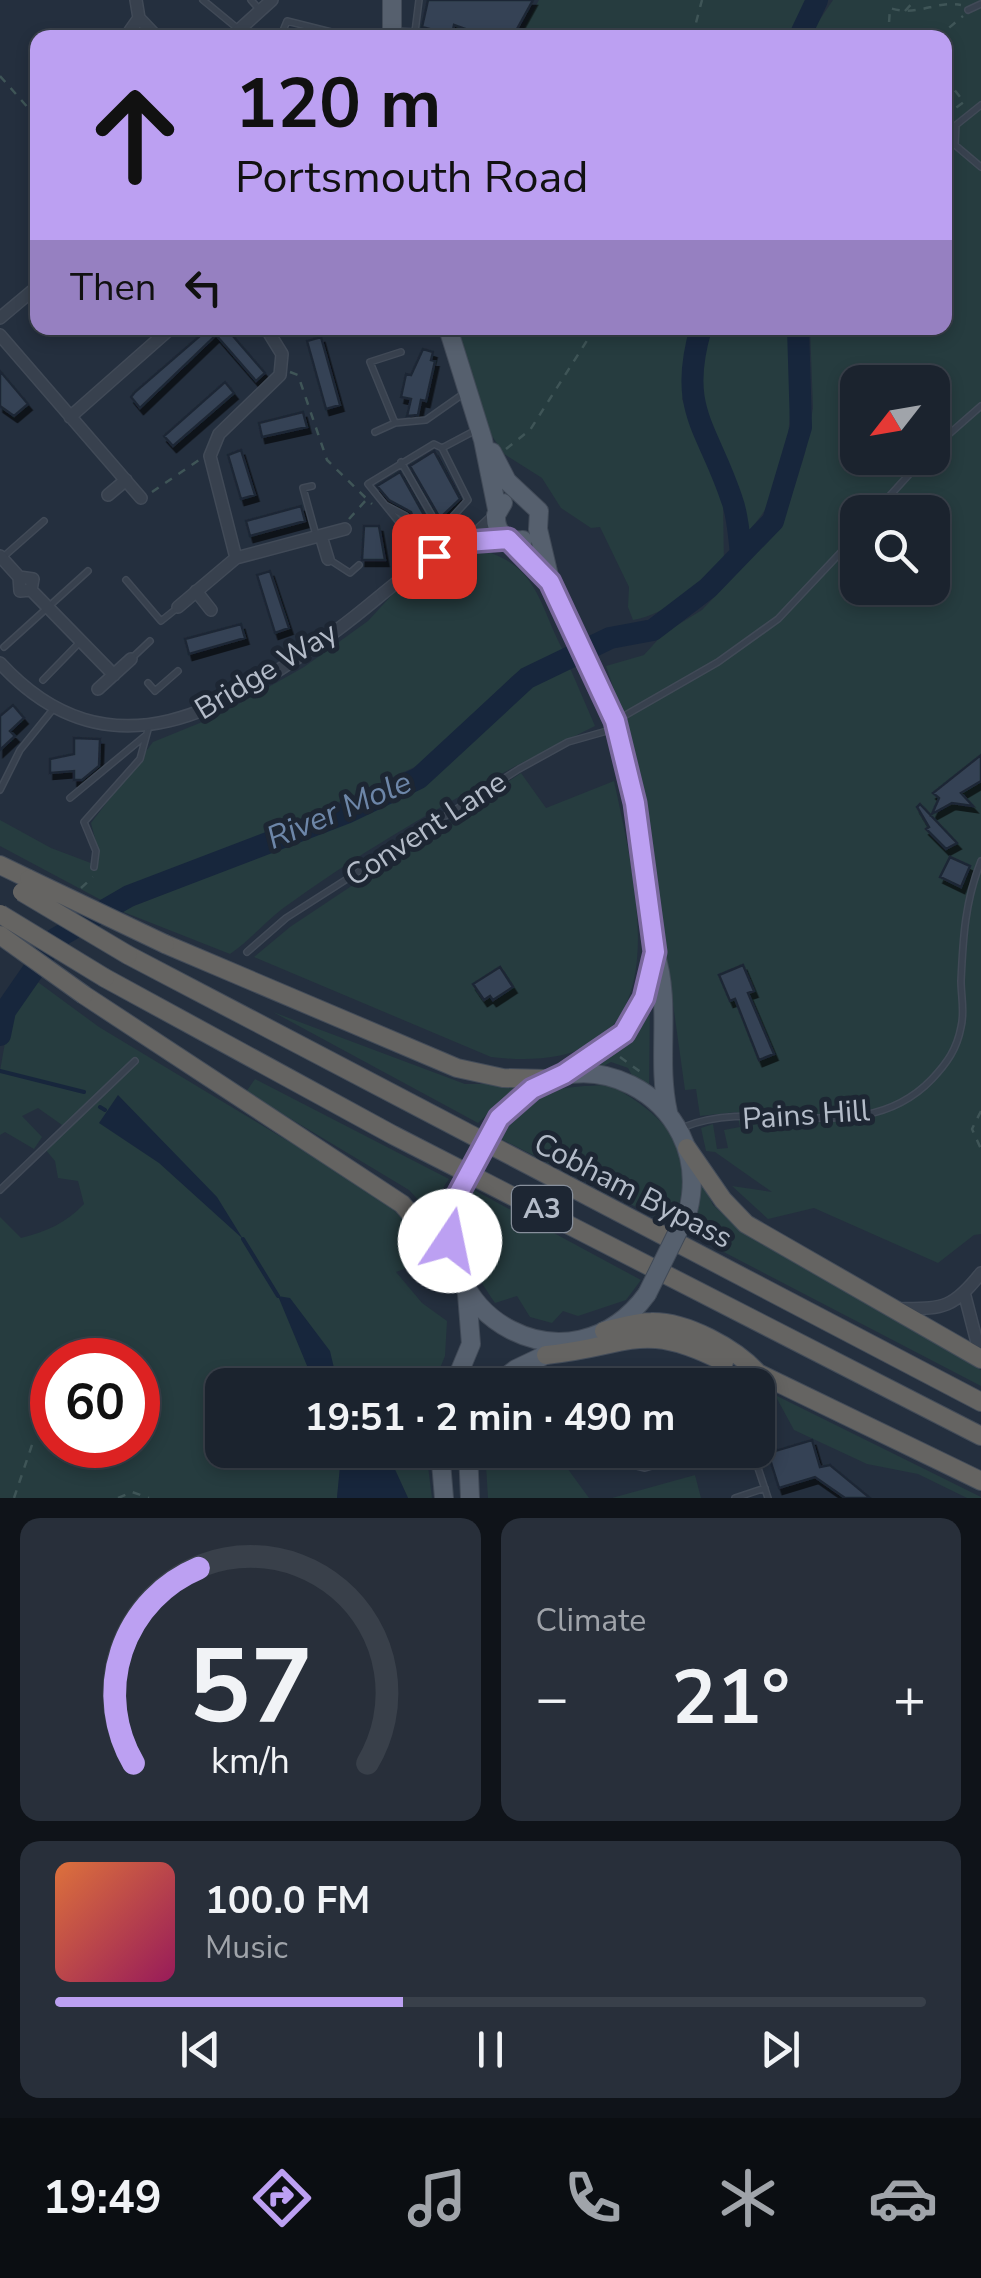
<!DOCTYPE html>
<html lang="en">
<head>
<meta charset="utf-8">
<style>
	body { margin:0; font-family:"Nunito Sans",sans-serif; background:#282f3a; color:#f1f3f6; height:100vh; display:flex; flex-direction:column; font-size:38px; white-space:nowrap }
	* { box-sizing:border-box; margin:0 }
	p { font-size:32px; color:#a0a4aa }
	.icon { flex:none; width:55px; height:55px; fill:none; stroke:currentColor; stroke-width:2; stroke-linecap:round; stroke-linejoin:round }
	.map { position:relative; height:1498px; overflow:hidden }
	.drawer { display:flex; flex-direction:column; gap:20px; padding:20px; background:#0f1319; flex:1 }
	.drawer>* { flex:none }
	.top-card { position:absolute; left:30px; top:30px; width:922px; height:305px; border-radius:20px; box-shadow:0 5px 15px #0003,0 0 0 2px #39404a; background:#bca0f2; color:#111; overflow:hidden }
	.needle { width:65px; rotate:239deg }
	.fabs { position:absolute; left:840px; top:365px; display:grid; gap:20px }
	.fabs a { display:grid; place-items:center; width:110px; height:110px; border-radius:20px; background:#1b232e; box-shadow:0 5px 15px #0003,0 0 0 2px #39404a; font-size:50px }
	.speed { position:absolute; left:30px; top:1338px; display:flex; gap:20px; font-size:50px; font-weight:700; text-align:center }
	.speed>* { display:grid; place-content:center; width:130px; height:130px; border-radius:50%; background:#1b232e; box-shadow:0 5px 15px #0003,0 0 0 2px #39404a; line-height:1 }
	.speed .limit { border:15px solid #d22; background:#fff; color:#111 }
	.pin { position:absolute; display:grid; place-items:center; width:85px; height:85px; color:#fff; margin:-42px; border-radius:20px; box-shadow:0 5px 15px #0006 }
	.me { position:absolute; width:110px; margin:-55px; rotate:11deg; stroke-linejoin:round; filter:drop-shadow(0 0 8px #0008) }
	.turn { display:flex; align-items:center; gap:35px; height:210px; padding:0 40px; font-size:45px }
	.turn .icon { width:130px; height:130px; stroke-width:2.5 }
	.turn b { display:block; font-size:70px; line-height:85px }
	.then { display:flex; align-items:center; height:95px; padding:0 40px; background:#0003; gap:20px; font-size:38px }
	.big { font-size:75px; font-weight:700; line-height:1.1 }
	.drawer .tile { flex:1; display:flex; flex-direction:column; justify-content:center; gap:15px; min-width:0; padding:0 35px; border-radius:20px; background:#282f3a }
	.drawer .dial { align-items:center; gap:0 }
	.dial svg { height:260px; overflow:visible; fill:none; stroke:#39404a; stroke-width:7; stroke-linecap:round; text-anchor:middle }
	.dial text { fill:#f1f3f6; stroke:none }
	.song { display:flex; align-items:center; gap:30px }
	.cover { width:120px; height:120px; border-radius:15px; background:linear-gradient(135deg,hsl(20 70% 55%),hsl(330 70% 35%)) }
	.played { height:10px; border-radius:5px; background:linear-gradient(90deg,#bca0f2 40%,#39404a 40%) }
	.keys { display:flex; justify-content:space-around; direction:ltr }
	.heat { display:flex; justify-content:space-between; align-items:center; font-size:55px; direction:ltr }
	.drawer .tiles { flex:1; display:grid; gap:20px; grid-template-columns:1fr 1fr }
	.tile:last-child { grid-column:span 2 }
	.trip { position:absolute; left:205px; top:1368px; width:570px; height:100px; border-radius:20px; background:#1b232e; box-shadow:0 5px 15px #0003,0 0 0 2px #39404a; font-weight:700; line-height:100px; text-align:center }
	.dock { display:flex; height:160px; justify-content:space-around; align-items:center; background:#0b0e12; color:#a0a4aa }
	.dock .icon { width:70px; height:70px }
	.dock .selected { color:#bca0f2 }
	.dock b { font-size:45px; color:#f1f3f6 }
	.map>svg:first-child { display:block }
	.green { fill:#263c3f; fill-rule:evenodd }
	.water { fill:#17263c }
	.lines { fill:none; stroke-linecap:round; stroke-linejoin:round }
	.stream { stroke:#17263c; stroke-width:4 }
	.river { stroke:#17263c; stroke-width:22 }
	.building { fill:#364354; stroke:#1f2835; stroke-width:2.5; filter:url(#shadow) }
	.service-casing { stroke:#414a57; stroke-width:8 }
	.minor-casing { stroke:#414a57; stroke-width:14 }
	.primary-casing { stroke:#414a57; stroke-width:20 }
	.trunk-casing { stroke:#434c59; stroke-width:20 }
	.path { stroke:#3f5557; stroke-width:2.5; stroke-dasharray:8 8; stroke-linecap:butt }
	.service { stroke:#38414e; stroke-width:5 }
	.minor { stroke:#38414e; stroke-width:11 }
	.primary { stroke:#56606e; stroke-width:18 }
	.trunk { stroke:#656462; stroke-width:18 }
	.primary-bridge-casing { stroke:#414a57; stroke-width:20; stroke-linecap:butt }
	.trunk-bridge-casing { stroke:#434c59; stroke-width:20; stroke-linecap:butt }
	.primary-bridge { stroke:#56606e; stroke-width:18 }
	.trunk-bridge { stroke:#656462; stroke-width:18 }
	.route-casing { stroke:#7a689d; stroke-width:25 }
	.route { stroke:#bca0f2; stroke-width:18 }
	.labels { text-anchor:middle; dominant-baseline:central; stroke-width:10; stroke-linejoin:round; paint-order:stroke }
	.shield { fill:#1d2633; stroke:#878f9c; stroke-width:2.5 }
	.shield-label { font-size:28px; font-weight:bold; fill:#b4bcc9 }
	.street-label { font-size:30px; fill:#b4bcc9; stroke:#1d2633 }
	.water-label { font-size:32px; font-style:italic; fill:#6d86a8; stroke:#1d2633 }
</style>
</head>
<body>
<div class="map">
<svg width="981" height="1498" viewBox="0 0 981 1498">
	<defs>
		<filter id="shadow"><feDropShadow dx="3.5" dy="6" stdDeviation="0" flood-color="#0009"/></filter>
	</defs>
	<rect width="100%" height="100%" fill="#242f3e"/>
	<!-- green -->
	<path class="green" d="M539,0H806L789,37H519Z
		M833,0H981V1234L974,1235L938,1263L814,1208L768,1219L732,1186L772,1192L715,1152L706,1151L701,1128L713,1124L717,1149L728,1148L724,1130L740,1127L737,1112L700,1116L696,1089L685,1090L649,831L624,719L606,666L644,655L663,634L702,610L782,526L805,453L813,408L810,328H945V38L808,37ZM858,382H932V458H858ZM858,512H932V588H858Z
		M457,328H693L682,399L723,503L724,564C695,585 671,613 633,620L628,607L629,587L600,527L591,528L561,508L542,478L504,454L484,424Z
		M709,328H790C790,394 799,482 747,532L734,480L699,407L697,378Z
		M484,551C539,566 540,609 564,652L515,674L419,765L308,816L103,901L0,846V820L51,848L96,865L98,850L91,823L153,742L217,716L304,667L368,621L401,585Z
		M570,668L595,726C487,779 379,838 282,909C264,923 249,941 230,954L121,911L374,811L430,781L531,686Z
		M521,773L546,808L614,781C641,906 684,1080 491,1057L254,957L290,927Z
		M35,980L99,1027L379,1196L417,1233L431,1259L396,1272L422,1303L447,1321L445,1356L433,1385H222V1450H350L340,1467L337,1498H0V1217L21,1238C46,1232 66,1223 84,1204L78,1181L58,1178L55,1161L45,1149L62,1125L38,1108L22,1116L42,1137L34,1149L5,1132L0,1135V1071L10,1014ZM52,1360H138V1445H52Z
		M650,999L649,1090L635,1081L628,1068L611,1062L600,1068L587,1066Z
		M273,1012L465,1084H519L478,1123Z
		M255,1079L449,1179L432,1204L421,1203L409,1190L246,1092Z
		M609,1085C667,1115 706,1157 670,1224L501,1139C525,1087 558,1087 609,1085Z
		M701,1179L713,1205L743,1232L981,1370V1386L693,1236Z
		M474,1190L641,1280L626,1300L578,1316L563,1311L552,1323L530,1317L517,1296L495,1303C469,1266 454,1234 474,1190Z
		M775,1395L981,1497V1498H967L918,1474L867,1464L794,1430Z
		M386,1450H426L432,1498H408Z
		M485,1450H554L589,1498H488Z
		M695,1475L701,1498H612Z"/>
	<!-- water -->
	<path class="water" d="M118,1095L217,1197L243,1239L159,1163L99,1123Z
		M278,1296L290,1298L330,1351L338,1385H315Z
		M350,1450H386L408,1498H337L340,1467Z"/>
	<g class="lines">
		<!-- stream -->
		<path class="stream" d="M0,1071L84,1092
			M100,1107L105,1110
			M243,1239L278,1296"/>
		<!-- river -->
		<path class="river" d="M799,38L817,0
			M701,328C677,410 708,427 732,500C738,516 739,536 741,554
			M0,1035L5,1011L55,939L129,896L346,813L419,778L527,678L610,638L653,630L708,588L773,521L801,427L798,328"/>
	</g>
	<!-- building -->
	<path class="building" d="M428,0H533L512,38H490L454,25L452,35L422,27Z
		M209,328H226L265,373L256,381L216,335L140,408L131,397L135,392Z
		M321,337L340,405L326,409L307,341Z
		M423,349L433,352L431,360L435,361L426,401L421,400L418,415L407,416L411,399L401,397L406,374L411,375Z
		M0,371L28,404L14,416L0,406Z
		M225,382L234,393L173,446L164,436Z
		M303,412L307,427L262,437L259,423Z
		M241,450L255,495L241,499L228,455Z
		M434,451L460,499L440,518L410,466Z
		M400,472L424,515L419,522L429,530L428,536L412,532L416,526L411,512L389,500L377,486Z
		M301,506L305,521L250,536L246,521Z
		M364,526H379L385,560H362Z
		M270,571L289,628L275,633L257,575Z
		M241,624L245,638L189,654L185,639Z
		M13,705L24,718L10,731L15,736L0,750V716Z
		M74,738L100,739L99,766L82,780H74V771L50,773V759L74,754Z
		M981,755V781L961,793L973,806L952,803L932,814L939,798L933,793Z
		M920,804L957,843L946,849L926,829L929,827L917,807Z
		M950,857L970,866L961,887L940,877Z
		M743,965L754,991L748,993L774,1054L759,1060L735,999L730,1001L719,975Z
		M500,967L513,987L493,1000L490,996L484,1000L473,984Z
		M812,1440L820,1467L830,1465L870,1498H845L815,1477L779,1488L768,1453Z"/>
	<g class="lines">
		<defs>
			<path id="service" d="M203,0L237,28
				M251,0L259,9
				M419,0L415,32L446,38
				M968,10L981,4
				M394,31L415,32
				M280,38L287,21L355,38
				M981,105L956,125L955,145L981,167
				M395,423L370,362L401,352
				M375,432L395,423L426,420L463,394
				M932,449L981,406
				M401,462L439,528L444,526
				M312,486L303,488L316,535
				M387,506L406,516
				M875,512L924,458
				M425,521L436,527
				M410,526L398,521L368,484L434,444L442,448
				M454,547L444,526L468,500L442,448L476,430
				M2,558L44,521
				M330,560L350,573L359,565
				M126,580L161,621L176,609
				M4,647L88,571
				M133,657L150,641
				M43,680L79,643
				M148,683L155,691L178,671
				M617,720L718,662L778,619L858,534
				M0,790L20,750L54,708
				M70,798L145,736
				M94,867L96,851L84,822L140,759L149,726
				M247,952L286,918L519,769L568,742L614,729
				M684,1127C764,1095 863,1151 932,1079C947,1063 957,1049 961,1027C965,1012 961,996 961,981C963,938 965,901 981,861
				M0,1190L135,1061
				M726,1376L729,1385
				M629,1450L637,1466L645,1468L707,1450
				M752,1450L768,1498
				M735,1498L765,1488"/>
			<path id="minor" d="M139,18L158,38
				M125,38L139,18L136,0
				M230,38L272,0
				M0,318L38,286
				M0,335L141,498
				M70,417L171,328
				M108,495L126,480
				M321,536L328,559
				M467,542L496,515
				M0,556L19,577
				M236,558L210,456L219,434L280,375L282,354L266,328
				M31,590L33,579L19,577L20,591L31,590L114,675
				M196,591L211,610
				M178,607L236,558L345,529
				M0,663C110,783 229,708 337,630C399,585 423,545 507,539
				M98,689L131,659
				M965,1296L981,1358
				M895,1309C942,1308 951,1311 981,1273"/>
			<path id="primary" d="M392,38V0
				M448,328L483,440L497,509
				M492,452L507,481L539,511L538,529L549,576
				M503,503L496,515C495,532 506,542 523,540
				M514,541L550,582L618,727L635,803L655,952C672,1005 656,1058 668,1112
				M565,1073C580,1061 598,1055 612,1044C643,1020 645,986 655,953
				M499,1118C570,1021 717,1096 688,1211
				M457,1198C423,1319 572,1397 647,1294
				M454,1385L471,1344L467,1294
				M495,1385L516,1369L558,1349
				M440,1450L444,1498
				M468,1450L470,1498"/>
			<path id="trunk" d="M0,865L29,879
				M165,944L457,1068L503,1078L547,1079
				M128,955L981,1402
				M105,978L393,1135L981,1436
				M84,995L402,1204L457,1268
				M687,1148L723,1200L746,1224L981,1359
				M604,1331C619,1328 636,1322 651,1322C686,1321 735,1348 758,1373L981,1481
				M546,1355C630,1347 640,1319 724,1362"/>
		</defs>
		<!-- service casing -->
		<use href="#service" class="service-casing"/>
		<!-- minor casing -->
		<use href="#minor" class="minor-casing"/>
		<!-- primary casing -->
		<use href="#primary" class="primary-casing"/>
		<!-- trunk casing -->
		<use href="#trunk" class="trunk-casing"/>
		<!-- path -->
		<path class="path" d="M905,11L915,0
			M692,38L702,0
			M888,38L890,8C918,17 936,0 961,5
			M916,38L921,34L934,38
			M937,38L963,16
			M0,76L38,119
			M945,78L964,102L950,112L953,118
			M290,372L298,375L327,460L372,504
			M506,449L530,430L595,328
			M152,492L199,460
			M349,519L367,499
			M408,536L427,547
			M81,888L93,877
			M620,1057L642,1073
			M981,1111L972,1129L981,1149
			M539,1376L555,1370
			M14,1498L33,1442
			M118,1498L132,1492L149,1498"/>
		<!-- service -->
		<use href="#service" class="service"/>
		<!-- minor -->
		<use href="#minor" class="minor"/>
		<!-- primary -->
		<use href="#primary" class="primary"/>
		<!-- trunk -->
		<use href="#trunk" class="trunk"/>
		<defs>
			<path id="primary-bridge" d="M457,1198L499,1118
				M647,1294L688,1211"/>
			<path id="trunk-bridge" d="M29,879L165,944
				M22,892L128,955
				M0,914L105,978
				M0,935L84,995"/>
		</defs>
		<!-- primary-bridge casing -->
		<use href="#primary-bridge" class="primary-bridge-casing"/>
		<!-- trunk-bridge casing -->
		<use href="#trunk-bridge" class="trunk-bridge-casing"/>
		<!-- primary-bridge -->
		<use href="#primary-bridge" class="primary-bridge"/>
		<!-- trunk-bridge -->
		<use href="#trunk-bridge" class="trunk-bridge"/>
	</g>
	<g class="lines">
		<defs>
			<path id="route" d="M434,556L467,542L508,539L550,582L615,721L635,803L655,952L644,998L624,1033L564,1074L532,1089L499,1118L456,1198L450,1241"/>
		</defs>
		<!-- route casing -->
		<use href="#route" class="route-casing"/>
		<!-- route -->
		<use href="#route" class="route"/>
	</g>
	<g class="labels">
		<!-- shield labels -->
		<rect class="shield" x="512" y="1186" width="60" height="46" rx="8"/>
		<g class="shield-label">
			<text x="542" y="1209">A3</text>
		</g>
		<!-- street labels -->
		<g class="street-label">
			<text transform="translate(266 671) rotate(-31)">Bridge Way</text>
			<text transform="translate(426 829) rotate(-33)">Convent Lane</text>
			<text transform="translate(806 1115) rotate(-4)">Pains Hill</text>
			<text transform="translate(633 1191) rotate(27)">Cobham Bypass</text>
		</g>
		<!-- water labels -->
		<g class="water-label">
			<text transform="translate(339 810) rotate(-23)">River Mole</text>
		</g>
	</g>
</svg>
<div class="fabs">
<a><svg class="needle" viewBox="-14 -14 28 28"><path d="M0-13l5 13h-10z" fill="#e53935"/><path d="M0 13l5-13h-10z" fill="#a0a4aa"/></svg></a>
<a><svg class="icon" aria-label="search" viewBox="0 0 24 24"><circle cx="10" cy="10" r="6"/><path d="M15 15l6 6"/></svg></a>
</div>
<div class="speed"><div class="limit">60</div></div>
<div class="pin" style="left:434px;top:556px;background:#d93025"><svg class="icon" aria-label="arrive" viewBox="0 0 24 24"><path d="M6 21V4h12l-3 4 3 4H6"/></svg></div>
<svg class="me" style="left:450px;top:1241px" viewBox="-20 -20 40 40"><circle r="19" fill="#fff"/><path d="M0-13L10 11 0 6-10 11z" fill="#bca0f2"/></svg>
<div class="trip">19:51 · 2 min · 490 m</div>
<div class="top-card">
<div class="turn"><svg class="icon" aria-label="ahead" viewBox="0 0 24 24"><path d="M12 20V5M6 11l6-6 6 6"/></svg><div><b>120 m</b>Portsmouth Road</div></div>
<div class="then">Then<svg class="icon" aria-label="left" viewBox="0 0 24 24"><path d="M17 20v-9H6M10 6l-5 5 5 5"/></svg></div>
</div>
</div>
<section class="drawer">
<div class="tiles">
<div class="tile dial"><svg viewBox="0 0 100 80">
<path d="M14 69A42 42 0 1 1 86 69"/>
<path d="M14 69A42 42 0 0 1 34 9" stroke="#bca0f2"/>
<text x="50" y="56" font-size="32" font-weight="700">57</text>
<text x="50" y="72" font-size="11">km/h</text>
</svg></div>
<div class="tile"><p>Climate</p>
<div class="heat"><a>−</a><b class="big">21°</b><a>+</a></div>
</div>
<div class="tile">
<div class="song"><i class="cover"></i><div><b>100.0 FM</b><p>Music</p></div></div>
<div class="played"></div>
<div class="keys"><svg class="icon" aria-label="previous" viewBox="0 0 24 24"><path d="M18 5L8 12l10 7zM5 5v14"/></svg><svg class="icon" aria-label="pause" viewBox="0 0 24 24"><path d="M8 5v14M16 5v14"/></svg><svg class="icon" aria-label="next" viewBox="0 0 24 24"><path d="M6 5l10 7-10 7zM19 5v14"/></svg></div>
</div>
</div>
</section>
<nav class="dock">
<b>19:49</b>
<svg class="icon selected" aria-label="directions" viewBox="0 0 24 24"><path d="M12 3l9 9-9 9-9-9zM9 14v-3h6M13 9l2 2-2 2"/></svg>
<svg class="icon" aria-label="music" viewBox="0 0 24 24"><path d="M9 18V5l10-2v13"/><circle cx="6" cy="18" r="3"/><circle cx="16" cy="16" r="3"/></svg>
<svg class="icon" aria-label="phone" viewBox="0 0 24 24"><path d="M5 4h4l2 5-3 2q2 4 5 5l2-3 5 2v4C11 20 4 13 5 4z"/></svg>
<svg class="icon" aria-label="climate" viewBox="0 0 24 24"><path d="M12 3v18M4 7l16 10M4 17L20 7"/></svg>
<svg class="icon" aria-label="car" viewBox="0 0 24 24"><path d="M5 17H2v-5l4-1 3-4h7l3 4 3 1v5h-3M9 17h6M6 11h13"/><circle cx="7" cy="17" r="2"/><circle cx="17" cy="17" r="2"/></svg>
</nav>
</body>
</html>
